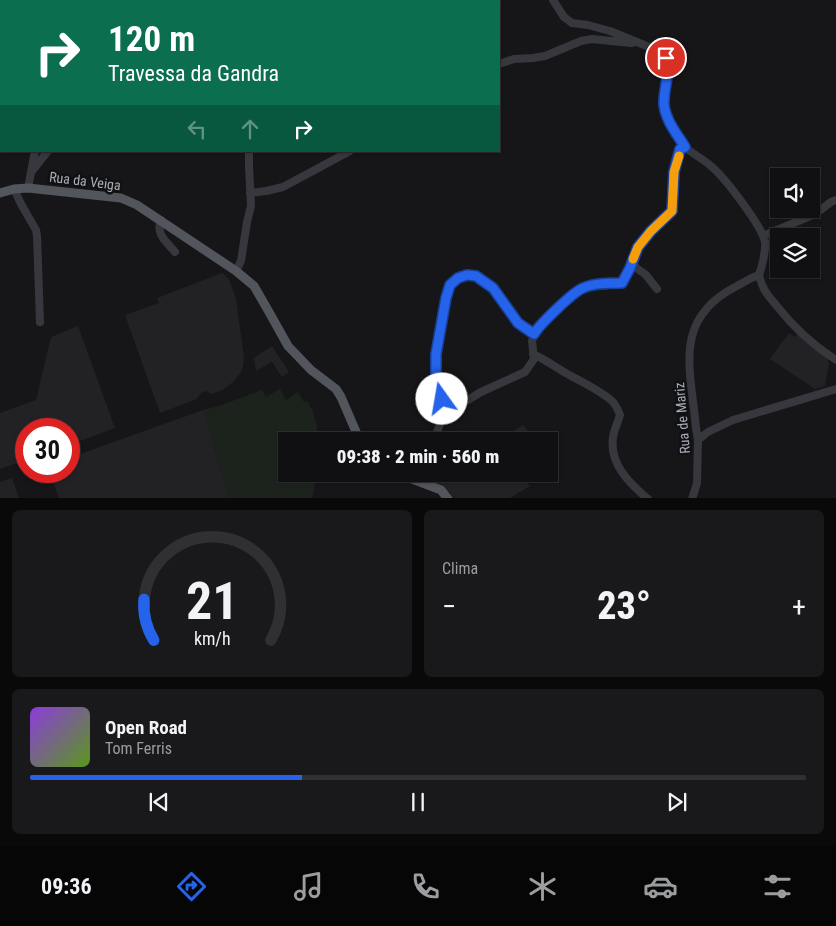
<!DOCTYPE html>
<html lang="pt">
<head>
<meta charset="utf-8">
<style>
	body { margin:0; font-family:"Roboto Condensed",sans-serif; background:#19191b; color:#f1f3f6; height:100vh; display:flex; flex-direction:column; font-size:19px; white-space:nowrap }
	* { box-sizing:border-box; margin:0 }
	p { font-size:16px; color:#9c9d9f }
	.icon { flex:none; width:28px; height:28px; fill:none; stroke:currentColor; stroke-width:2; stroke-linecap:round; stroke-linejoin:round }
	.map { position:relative; height:498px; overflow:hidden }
	.side { display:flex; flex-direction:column; gap:12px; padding:12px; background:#09090a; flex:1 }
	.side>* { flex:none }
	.banner { position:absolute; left:0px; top:0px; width:500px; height:152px; box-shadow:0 1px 4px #0004,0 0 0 1px #303032; background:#0b6e4f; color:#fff; overflow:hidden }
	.fabs { position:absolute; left:770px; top:168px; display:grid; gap:10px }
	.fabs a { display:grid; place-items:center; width:50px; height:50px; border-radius:0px; background:#101012; box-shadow:0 1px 4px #0004,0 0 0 1px #303032; font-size:25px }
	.speed { position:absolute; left:15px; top:418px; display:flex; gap:10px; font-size:25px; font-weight:700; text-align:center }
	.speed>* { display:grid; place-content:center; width:65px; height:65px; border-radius:50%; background:#101012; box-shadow:0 1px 4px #0004,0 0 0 1px #303032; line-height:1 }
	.speed .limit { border:8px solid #d22; background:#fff; color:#111 }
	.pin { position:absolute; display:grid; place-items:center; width:42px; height:42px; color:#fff; margin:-21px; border:2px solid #fff; border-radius:50%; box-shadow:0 1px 5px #0007 }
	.me { position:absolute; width:55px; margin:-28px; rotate:347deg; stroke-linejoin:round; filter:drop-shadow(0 0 4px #0008) }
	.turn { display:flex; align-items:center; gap:18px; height:105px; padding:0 25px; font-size:22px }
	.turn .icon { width:65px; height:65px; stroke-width:2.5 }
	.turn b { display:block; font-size:35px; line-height:42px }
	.lanes { display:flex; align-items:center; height:48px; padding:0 25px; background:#0003; justify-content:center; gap:25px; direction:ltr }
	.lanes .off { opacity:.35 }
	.big { font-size:38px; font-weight:800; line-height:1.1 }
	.side .tile { flex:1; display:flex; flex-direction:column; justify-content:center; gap:8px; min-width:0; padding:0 18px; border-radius:8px; background:#19191b }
	.side .dial { align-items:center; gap:0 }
	.dial svg { height:130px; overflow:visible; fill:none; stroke:#303032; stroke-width:7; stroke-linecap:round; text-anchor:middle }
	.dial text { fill:#f1f3f6; stroke:none }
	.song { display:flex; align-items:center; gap:15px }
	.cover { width:60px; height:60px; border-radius:8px; background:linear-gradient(135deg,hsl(270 70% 55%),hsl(90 70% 35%)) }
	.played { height:5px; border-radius:2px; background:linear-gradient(90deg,#2563eb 35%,#303032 35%) }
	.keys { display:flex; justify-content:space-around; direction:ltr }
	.heat { display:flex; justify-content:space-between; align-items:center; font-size:28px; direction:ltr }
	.side .tiles { flex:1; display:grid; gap:12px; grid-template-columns:1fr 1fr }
	.tile:last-child { grid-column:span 2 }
	.trip { position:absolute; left:278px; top:432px; width:280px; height:50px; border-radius:0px; background:#101012; box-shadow:0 1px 4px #0004,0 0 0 1px #303032; font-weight:800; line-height:50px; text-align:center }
	.tab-bar { display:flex; height:80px; justify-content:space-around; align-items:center; background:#060607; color:#9c9d9f }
	.tab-bar .icon { width:35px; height:35px }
	.tab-bar .on { color:#2563eb }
	.tab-bar b { font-size:22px; color:#f1f3f6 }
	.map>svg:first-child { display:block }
	.built { fill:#222225 }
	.green { fill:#1c231d }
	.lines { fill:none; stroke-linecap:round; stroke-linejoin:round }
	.minor { stroke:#37383d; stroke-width:8 }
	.major { stroke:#53555c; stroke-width:9 }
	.route-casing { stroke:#184099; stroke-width:12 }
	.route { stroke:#2563eb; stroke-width:9 }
	.slow { stroke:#f59e0b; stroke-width:9 }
	.labels { text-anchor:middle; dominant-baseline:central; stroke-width:5; stroke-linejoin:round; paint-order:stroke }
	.street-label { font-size:14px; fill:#a8adb8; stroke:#111113 }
</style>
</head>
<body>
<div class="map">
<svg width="836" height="499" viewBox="0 0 836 499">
	<rect width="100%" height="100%" fill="#161618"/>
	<!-- built -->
	<path class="built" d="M222,273L227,277L230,282L236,299L244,357L243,366L241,372L233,382L223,390L212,394L206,391L201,393L197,399L160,413L125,315L159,303L157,298Z
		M78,326L115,428L69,445V429H26V460L0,469V413L36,400L51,337Z
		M789,333L795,337L797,334L827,356L829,364L825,386L815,389L770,359Z
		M272,346L289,372L282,377L272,362L256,371L254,358Z
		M203,410L229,498H59L49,471H69V458Z
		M523,425L536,441H496Z
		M427,474H520L530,486L510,498H453L450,493L440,486L438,481Z
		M12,478L19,498H0V482Z"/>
	<!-- green -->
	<path class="green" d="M280,389L286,400L298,392L304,402L307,401L313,411L320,441H286V474H317L312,498H229L203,410L215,407H216L262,390L266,397Z"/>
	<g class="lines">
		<!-- minor -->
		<path class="minor" d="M111,0L112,1
			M216,0L217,1
			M553,0L564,17L572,23L588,25L610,31L659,51L666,58L668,64C666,81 661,101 667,117C669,125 679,140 685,147C691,153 705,160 712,167C725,178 762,226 765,242C766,250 762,267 759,275
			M55,1V0
			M499,64L514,59L533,58L545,56L581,41L592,39L631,43
			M32,171L48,151
			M28,188L35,151
			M14,189L21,204L36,230L37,236L40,322
			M250,193L266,191L283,187L350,151
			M161,220C155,234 167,242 175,252
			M763,236L815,214L831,202L836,200
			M631,264L646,275L657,289
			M236,271L241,261L247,222L251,206L249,166V151
			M759,275C762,289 767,294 776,305C794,328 811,344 836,360
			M533,354C544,359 554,366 564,372C578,380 600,390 612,401C616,405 618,410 620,415C618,422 614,430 613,437C609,464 630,484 648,499
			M443,415L442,399L436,373V354L446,298L450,285L458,278L467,275L476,276L493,288L518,323L534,334
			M698,440L708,432L733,420L836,389
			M434,441L443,415L481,392L525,372L534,359L532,341L537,328L552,313L581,288L595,284L622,283L630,268L638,247L651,231L672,211L674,172L680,149L685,147
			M692,499L697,483L698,440L696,428C691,370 672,320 735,287C743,283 750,278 759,275"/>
		<!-- major -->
		<path class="major" d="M0,193L14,189L28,188L121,198L137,205L236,271L254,286L269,312L288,346L311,370L336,389L341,397L360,441
			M399,474L441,490L448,499"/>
	</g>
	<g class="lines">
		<defs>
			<path id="route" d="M442,399L436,373V354L446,298L450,285L458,278L467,275L476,276L493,288L518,323L534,334C539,325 573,292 583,288C594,283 609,283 622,283L630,268L638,247L651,231L672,211L674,172L680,149L685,147C677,134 666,121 664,105C663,90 671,72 666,58"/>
		</defs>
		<!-- route casing -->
		<use href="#route" class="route-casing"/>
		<!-- route -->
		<use href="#route" class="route"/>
		<!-- slow -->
		<path class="slow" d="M633,259L638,247L651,231L672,211L674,172L679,156"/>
	</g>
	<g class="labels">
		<!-- street labels -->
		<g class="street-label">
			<text transform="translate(85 181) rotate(7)">Rua da Veiga</text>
			<text transform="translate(682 418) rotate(-95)">Rua de Mariz</text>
		</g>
	</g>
</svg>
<div class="fabs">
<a><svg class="icon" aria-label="sound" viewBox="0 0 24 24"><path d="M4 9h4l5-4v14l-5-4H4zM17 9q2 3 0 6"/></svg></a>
<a><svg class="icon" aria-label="layers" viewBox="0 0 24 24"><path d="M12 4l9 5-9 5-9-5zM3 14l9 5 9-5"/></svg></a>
</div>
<div class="speed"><div class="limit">30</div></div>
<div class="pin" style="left:666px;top:58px;background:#d93025"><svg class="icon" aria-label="arrive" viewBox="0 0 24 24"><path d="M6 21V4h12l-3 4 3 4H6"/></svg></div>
<svg class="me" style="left:442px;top:399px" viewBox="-20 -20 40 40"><circle r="19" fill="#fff"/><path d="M0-13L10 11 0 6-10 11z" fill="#2563eb"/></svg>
<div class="trip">09:38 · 2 min · 560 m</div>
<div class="banner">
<div class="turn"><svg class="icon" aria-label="right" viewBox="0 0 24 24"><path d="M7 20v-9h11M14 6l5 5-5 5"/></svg><div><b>120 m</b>Travessa da Gandra</div></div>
<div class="lanes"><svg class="icon off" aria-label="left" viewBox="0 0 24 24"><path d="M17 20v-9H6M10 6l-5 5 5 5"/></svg><svg class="icon off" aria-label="ahead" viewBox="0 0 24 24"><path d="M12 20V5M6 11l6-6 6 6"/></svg><svg class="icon" aria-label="right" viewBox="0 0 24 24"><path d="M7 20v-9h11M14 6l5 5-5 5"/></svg></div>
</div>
</div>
<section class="side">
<div class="tiles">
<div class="tile dial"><svg viewBox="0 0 100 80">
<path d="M14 69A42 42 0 1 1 86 69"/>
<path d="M14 69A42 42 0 0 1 8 44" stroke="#2563eb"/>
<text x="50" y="56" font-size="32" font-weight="700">21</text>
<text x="50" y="72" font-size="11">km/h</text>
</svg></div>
<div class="tile"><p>Clima</p>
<div class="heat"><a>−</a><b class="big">23°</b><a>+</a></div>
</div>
<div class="tile">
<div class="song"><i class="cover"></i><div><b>Open Road</b><p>Tom Ferris</p></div></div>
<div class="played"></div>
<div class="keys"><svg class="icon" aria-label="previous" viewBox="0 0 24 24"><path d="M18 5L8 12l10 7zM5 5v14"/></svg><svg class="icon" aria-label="pause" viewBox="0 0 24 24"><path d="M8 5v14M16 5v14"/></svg><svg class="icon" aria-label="next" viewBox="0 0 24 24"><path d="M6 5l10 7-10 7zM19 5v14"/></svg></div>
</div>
</div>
</section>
<nav class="tab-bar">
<b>09:36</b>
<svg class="icon on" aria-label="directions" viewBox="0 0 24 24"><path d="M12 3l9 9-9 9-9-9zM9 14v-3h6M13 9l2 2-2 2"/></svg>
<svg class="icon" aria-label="music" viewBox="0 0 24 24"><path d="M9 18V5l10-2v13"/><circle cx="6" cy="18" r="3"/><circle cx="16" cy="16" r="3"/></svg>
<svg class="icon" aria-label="phone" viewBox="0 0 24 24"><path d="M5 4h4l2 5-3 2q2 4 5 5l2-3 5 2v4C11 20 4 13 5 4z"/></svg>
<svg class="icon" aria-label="climate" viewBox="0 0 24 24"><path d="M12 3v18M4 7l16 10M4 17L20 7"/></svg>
<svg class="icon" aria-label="car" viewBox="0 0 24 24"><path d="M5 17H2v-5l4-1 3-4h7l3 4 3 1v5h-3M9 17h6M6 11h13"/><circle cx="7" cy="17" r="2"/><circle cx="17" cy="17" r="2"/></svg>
<svg class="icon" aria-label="filters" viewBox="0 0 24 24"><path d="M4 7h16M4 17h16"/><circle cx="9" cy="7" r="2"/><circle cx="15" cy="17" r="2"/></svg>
</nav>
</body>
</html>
